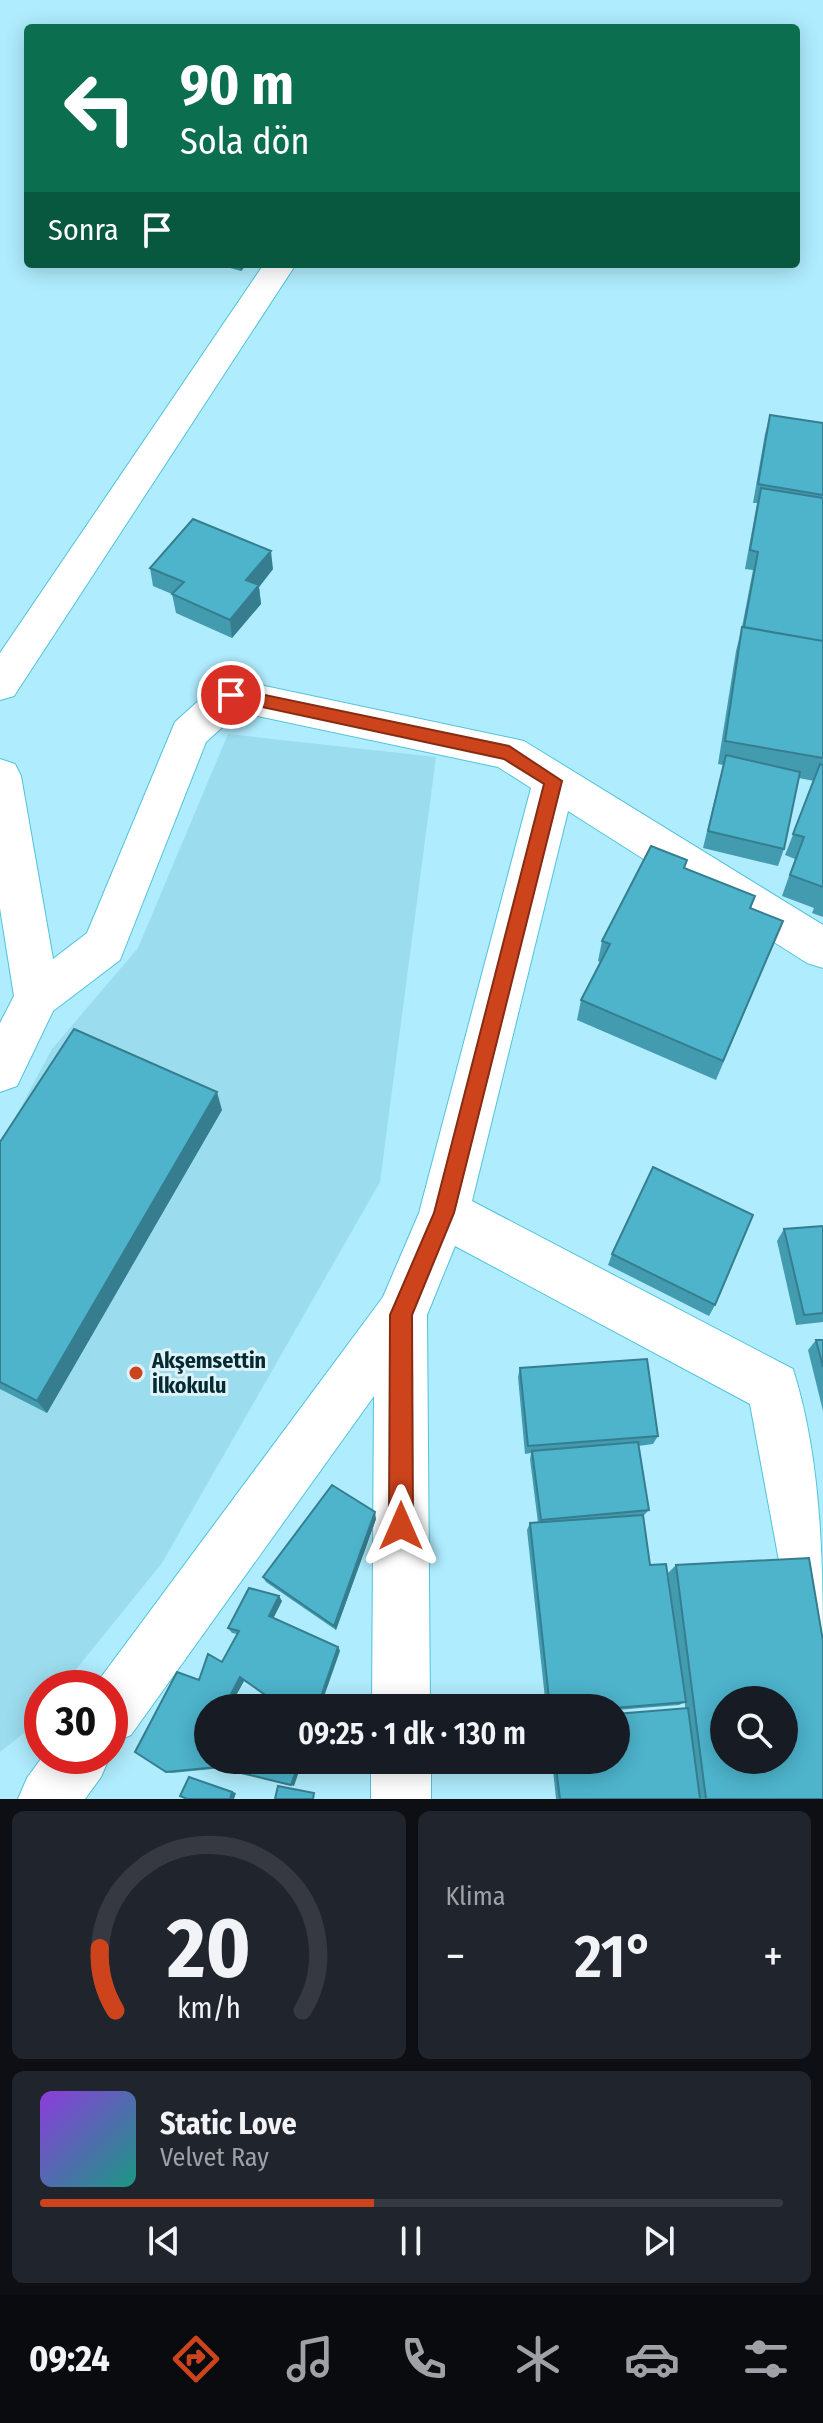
<!DOCTYPE html>
<html lang="tr">
<head>
<meta charset="utf-8">
<style>
	body { margin:0; font-family:"Fira Sans Condensed",sans-serif; background:#20242c; color:#f1f3f6; height:100vh; display:flex; flex-direction:column; font-size:30px; white-space:nowrap }
	* { box-sizing:border-box; margin:0 }
	p { font-size:26px; color:#9ea1a6 }
	.icon { flex:none; width:44px; height:44px; fill:none; stroke:currentColor; stroke-width:2; stroke-linecap:round; stroke-linejoin:round }
	.map { position:relative; height:1799px; overflow:hidden }
	.side { display:flex; flex-direction:column; gap:12px; padding:12px; background:#0d0f14; flex:1 }
	.side>* { flex:none }
	.hud { position:absolute; left:24px; top:24px; width:776px; height:244px; border-radius:8px; box-shadow:0 4px 20px #0003; background:#0b6e4f; color:#fff; overflow:hidden }
	.buttons { position:absolute; left:710px; top:1686px; display:grid; gap:16px }
	.buttons a { display:grid; place-items:center; width:88px; height:88px; border-radius:50%; background:#171b24; box-shadow:0 4px 20px #0003; font-size:40px }
	.speed { position:absolute; left:24px; top:1670px; display:flex; gap:16px; font-size:40px; font-weight:700; text-align:center }
	.speed>* { display:grid; place-content:center; width:104px; height:104px; border-radius:50%; background:#171b24; box-shadow:0 4px 20px #0003; line-height:1 }
	.speed .limit { border:12px solid #d22; background:#fff; color:#111 }
	.pin { position:absolute; display:grid; place-items:center; width:68px; height:68px; color:#fff; margin:-34px; border:4px solid #fff; border-radius:50%; box-shadow:0 2px 8px #0007 }
	.me { position:absolute; width:88px; margin:-44px; rotate:0deg; stroke-linejoin:round; filter:drop-shadow(0 0 6px #0008) }
	.turn { display:flex; align-items:center; gap:28px; height:168px; padding:0 24px; font-size:36px }
	.turn .icon { width:104px; height:104px; stroke-width:2.5 }
	.turn b { display:block; font-size:56px; line-height:68px }
	.then { display:flex; align-items:center; height:76px; padding:0 24px; background:#0003; gap:16px; font-size:30px }
	.big { font-size:60px; font-weight:600; line-height:1.1 }
	.side .widget { flex:1; display:flex; flex-direction:column; justify-content:center; gap:12px; min-width:0; padding:0 28px; border-radius:12px; background:#20242c }
	.side .dial { align-items:center; gap:0 }
	.dial svg { height:208px; overflow:visible; fill:none; stroke:#363941; stroke-width:7; stroke-linecap:round; text-anchor:middle }
	.dial text { fill:#f1f3f6; stroke:none }
	.song { display:flex; align-items:center; gap:24px }
	.cover { width:96px; height:96px; border-radius:12px; background:linear-gradient(135deg,hsl(270 70% 55%),hsl(170 70% 35%)) }
	.played { height:8px; border-radius:4px; background:linear-gradient(90deg,#cd441c 45%,#363941 45%) }
	.keys { display:flex; justify-content:space-around; direction:ltr }
	.heat { display:flex; justify-content:space-between; align-items:center; font-size:44px; direction:ltr }
	.side .tiles { flex:1; display:grid; gap:12px; grid-template-columns:1fr 1fr }
	.widget:last-child { grid-column:span 2 }
	.trip { position:absolute; left:194px; top:1694px; width:436px; height:80px; border-radius:40px; background:#171b24; box-shadow:0 4px 20px #0003; font-weight:600; line-height:80px; text-align:center }
	.dock { display:flex; height:128px; justify-content:space-around; align-items:center; background:#090b0e; color:#9ea1a6 }
	.dock .icon { width:56px; height:56px }
	.dock .on { color:#cd441c }
	.dock b { font-size:36px; color:#f1f3f6 }
	.map>svg:first-child { display:block }
	.built { fill:#9bddee }
	.lines { fill:none; stroke-linecap:round; stroke-linejoin:round }
	.street-casing { stroke:#50c3dd; stroke-width:2 }
	.street { fill:#fff; fill-rule:evenodd }
	.wall { fill:#429baf }
	.shaded-wall { fill:#367e8f }
	.building { fill:#4db4cc; stroke:#367e8f; stroke-width:2; fill-rule:evenodd }
	.route { fill:#cd441c; stroke:#852c12; stroke-width:2 }
	.poi-dot { fill:#cd441c; stroke:#def2f7; stroke-width:3 }
	.labels { text-anchor:middle; dominant-baseline:central; stroke-width:6; stroke-linejoin:round; paint-order:stroke }
	.poi-label { font-size:22px; font-weight:bold; fill:#032931; stroke:#def2f7; text-anchor:start }
</style>
</head>
<body>
<div class="map">
<svg width="823" height="1799" viewBox="0 0 823 1799">
	<rect width="100%" height="100%" fill="#afecfd"/>
	<!-- built -->
	<path class="built" d="M228,734L436,757L380,1182L162,1563L61,1688H42V1711L24,1733L0,1752V1146L52,1049L138,948Z"/>
	<g class="lines">
		<defs>
			<path id="street" d="M264,264H296L14,696L0,700V653Z
				M231,679L524,741L823,925V968L807,963L568,811L472,1201L793,1369C823,1464 823,1571 823,1671L803,1662L794,1642L750,1404L455,1246L427,1315L430,1708H372L374,1396L131,1735L110,1744V1688H93L383,1297L419,1213L531,788L498,767L239,712L206,742L120,960L53,1011L17,1086L0,1092V1023L14,996L0,908V759L15,764L21,776L53,959L87,933L175,722L217,684Z
				M43,1756H110L101,1777L85,1799H18L27,1778Z
				M371,1760H431V1799H371Z"/>
		</defs>
		<!-- street casing -->
		<use href="#street" class="street-casing"/>
		<!-- street -->
		<use href="#street" class="street"/>
	</g>
	<!-- wall -->
	<path class="wall" d="M216,264H247L241,271Z
		M770,415L823,423V917L812,913L814,908L782,896L795,859L785,855L814,781L799,778L784,849L778,866L703,848L723,765L718,764L736,651L742,627L753,570L745,569L757,503H753L765,434Z
		M150,568L273,569L259,587L261,604L232,638L176,613L172,594L153,586Z
		M685,868L755,896L751,908L783,921L716,1080L577,1020L581,1000L600,962L598,961L602,941Z
		M222,1110L47,1413L0,1389V1142Z
		M823,1226V1322L796,1325L777,1241L784,1229Z
		M612,1254L715,1305L709,1316L608,1265Z
		M816,1340H823V1411L808,1350Z
		M520,1368L658,1436L653,1444L638,1446L649,1510L643,1516L650,1565L679,1654L668,1573L676,1565L823,1799H556L552,1760H616L685,1708V1702L679,1705L616,1710V1708H546L527,1530L530,1523H538L530,1459L531,1453L525,1454L518,1377Z
		M376,1519L336,1630L266,1582L263,1577Z
		M282,1601L273,1618L338,1647L340,1651L271,1699L244,1681L234,1699L235,1760L232,1767L172,1773L166,1772L199,1680L222,1662L237,1634L232,1633L228,1628Z"/>
	<!-- shaded-wall -->
	<path class="shaded-wall" d="M240,264H247L241,271Z
		M271,551L273,569L259,587L261,604L232,638L230,620L246,580Z
		M217,1092L222,1110L47,1413L37,1401Z
		M375,1512L376,1519L336,1630L334,1626Z
		M279,1596L282,1601L272,1621L269,1616Z
		M338,1647L340,1651L320,1708H317Z
		M240,1677L244,1681L234,1699L230,1696Z
		M231,1760H235L232,1767L228,1766Z
		M300,1760H303L294,1786L291,1785Z
		M189,1777L236,1793L234,1799H230Z"/>
	<!-- building -->
	<path class="building" d="M770,415L823,423V495L758,484Z
		M761,488L823,498V641L744,627L758,552L750,550Z
		M193,519L271,551L246,580L259,585L230,620L172,594L184,582L150,568Z
		M742,627L823,641V758L725,741Z
		M726,755L800,772L784,849L708,831Z
		M820,764L823,765V887L790,875L804,837L793,834Z
		M651,846L687,860L684,868L755,896L750,908L783,921L723,1061L581,1000L610,944L602,941Z
		M74,1029L217,1092L37,1401L0,1382V1142Z
		M653,1167L753,1215L715,1305L612,1254Z
		M823,1226V1313L804,1315L784,1229Z
		M816,1340H823V1367Z
		M647,1359L658,1436L528,1446L520,1368Z
		M638,1442L649,1510L541,1520L532,1451Z
		M332,1485L375,1512L334,1626L263,1577Z
		M643,1515L650,1565L666,1564L686,1702L614,1708H550L530,1523Z
		M809,1558L823,1641V1799H706L676,1565ZM724,1700H784V1760H724Z
		M249,1588L279,1596L269,1616L338,1647L317,1708H267L271,1699L240,1677L230,1696L254,1708H208V1760H231L228,1766L166,1772L135,1752L177,1672L199,1680L208,1654L222,1662L239,1631L228,1628Z
		M688,1708L700,1799H560L555,1760H616V1714Z
		M242,1760H300L291,1785L237,1772Z
		M189,1777L232,1792L230,1799H187L180,1796Z
		M278,1786L314,1793L313,1799H275Z"/>
	<!-- route -->
	<path class="route" d="M231,688L509,746L562,781L454,1213L412,1315L413,1526L409,1535L401,1538L393,1535L389,1526L390,1315L434,1213L544,784L504,759L225,699L223,695Z"/>
	<!-- markers -->
	<circle class="poi-dot" cx="136" cy="1373" r="8"/>
	<g class="labels">
		<!-- poi labels -->
		<g class="poi-label">
			<text x="152" y="1360">Akşemsettin<tspan x="152" dy="25">İlkokulu</tspan></text>
		</g>
	</g>
</svg>
<div class="buttons">
<a><svg class="icon" aria-label="search" viewBox="0 0 24 24"><circle cx="10" cy="10" r="6"/><path d="M15 15l6 6"/></svg></a>
</div>
<div class="speed"><div class="limit">30</div></div>
<div class="pin" style="left:231px;top:695px;background:#d93025"><svg class="icon" aria-label="arrive" viewBox="0 0 24 24"><path d="M6 21V4h12l-3 4 3 4H6"/></svg></div>
<svg class="me" style="left:401px;top:1526px" viewBox="-20 -20 40 40"><path d="M0-17L14 15 0 8-14 15z" fill="#cd441c" stroke="#fff" stroke-width="4"/></svg>
<div class="trip">09:25 · 1 dk · 130 m</div>
<div class="hud">
<div class="turn"><svg class="icon" aria-label="left" viewBox="0 0 24 24"><path d="M17 20v-9H6M10 6l-5 5 5 5"/></svg><div><b>90 m</b>Sola dön</div></div>
<div class="then">Sonra<svg class="icon" aria-label="arrive" viewBox="0 0 24 24"><path d="M6 21V4h12l-3 4 3 4H6"/></svg></div>
</div>
</div>
<section class="side">
<div class="tiles">
<div class="widget dial"><svg viewBox="0 0 100 80">
<path d="M14 69A42 42 0 1 1 86 69"/>
<path d="M14 69A42 42 0 0 1 8 45" stroke="#cd441c"/>
<text x="50" y="56" font-size="32" font-weight="700">20</text>
<text x="50" y="72" font-size="11">km/h</text>
</svg></div>
<div class="widget"><p>Klima</p>
<div class="heat"><a>−</a><b class="big">21°</b><a>+</a></div>
</div>
<div class="widget">
<div class="song"><i class="cover"></i><div><b>Static Love</b><p>Velvet Ray</p></div></div>
<div class="played"></div>
<div class="keys"><svg class="icon" aria-label="previous" viewBox="0 0 24 24"><path d="M18 5L8 12l10 7zM5 5v14"/></svg><svg class="icon" aria-label="pause" viewBox="0 0 24 24"><path d="M8 5v14M16 5v14"/></svg><svg class="icon" aria-label="next" viewBox="0 0 24 24"><path d="M6 5l10 7-10 7zM19 5v14"/></svg></div>
</div>
</div>
</section>
<nav class="dock">
<b>09:24</b>
<svg class="icon on" aria-label="directions" viewBox="0 0 24 24"><path d="M12 3l9 9-9 9-9-9zM9 14v-3h6M13 9l2 2-2 2"/></svg>
<svg class="icon" aria-label="music" viewBox="0 0 24 24"><path d="M9 18V5l10-2v13"/><circle cx="6" cy="18" r="3"/><circle cx="16" cy="16" r="3"/></svg>
<svg class="icon" aria-label="phone" viewBox="0 0 24 24"><path d="M5 4h4l2 5-3 2q2 4 5 5l2-3 5 2v4C11 20 4 13 5 4z"/></svg>
<svg class="icon" aria-label="climate" viewBox="0 0 24 24"><path d="M12 3v18M4 7l16 10M4 17L20 7"/></svg>
<svg class="icon" aria-label="car" viewBox="0 0 24 24"><path d="M5 17H2v-5l4-1 3-4h7l3 4 3 1v5h-3M9 17h6M6 11h13"/><circle cx="7" cy="17" r="2"/><circle cx="17" cy="17" r="2"/></svg>
<svg class="icon" aria-label="filters" viewBox="0 0 24 24"><path d="M4 7h16M4 17h16"/><circle cx="9" cy="7" r="2"/><circle cx="15" cy="17" r="2"/></svg>
</nav>
</body>
</html>
